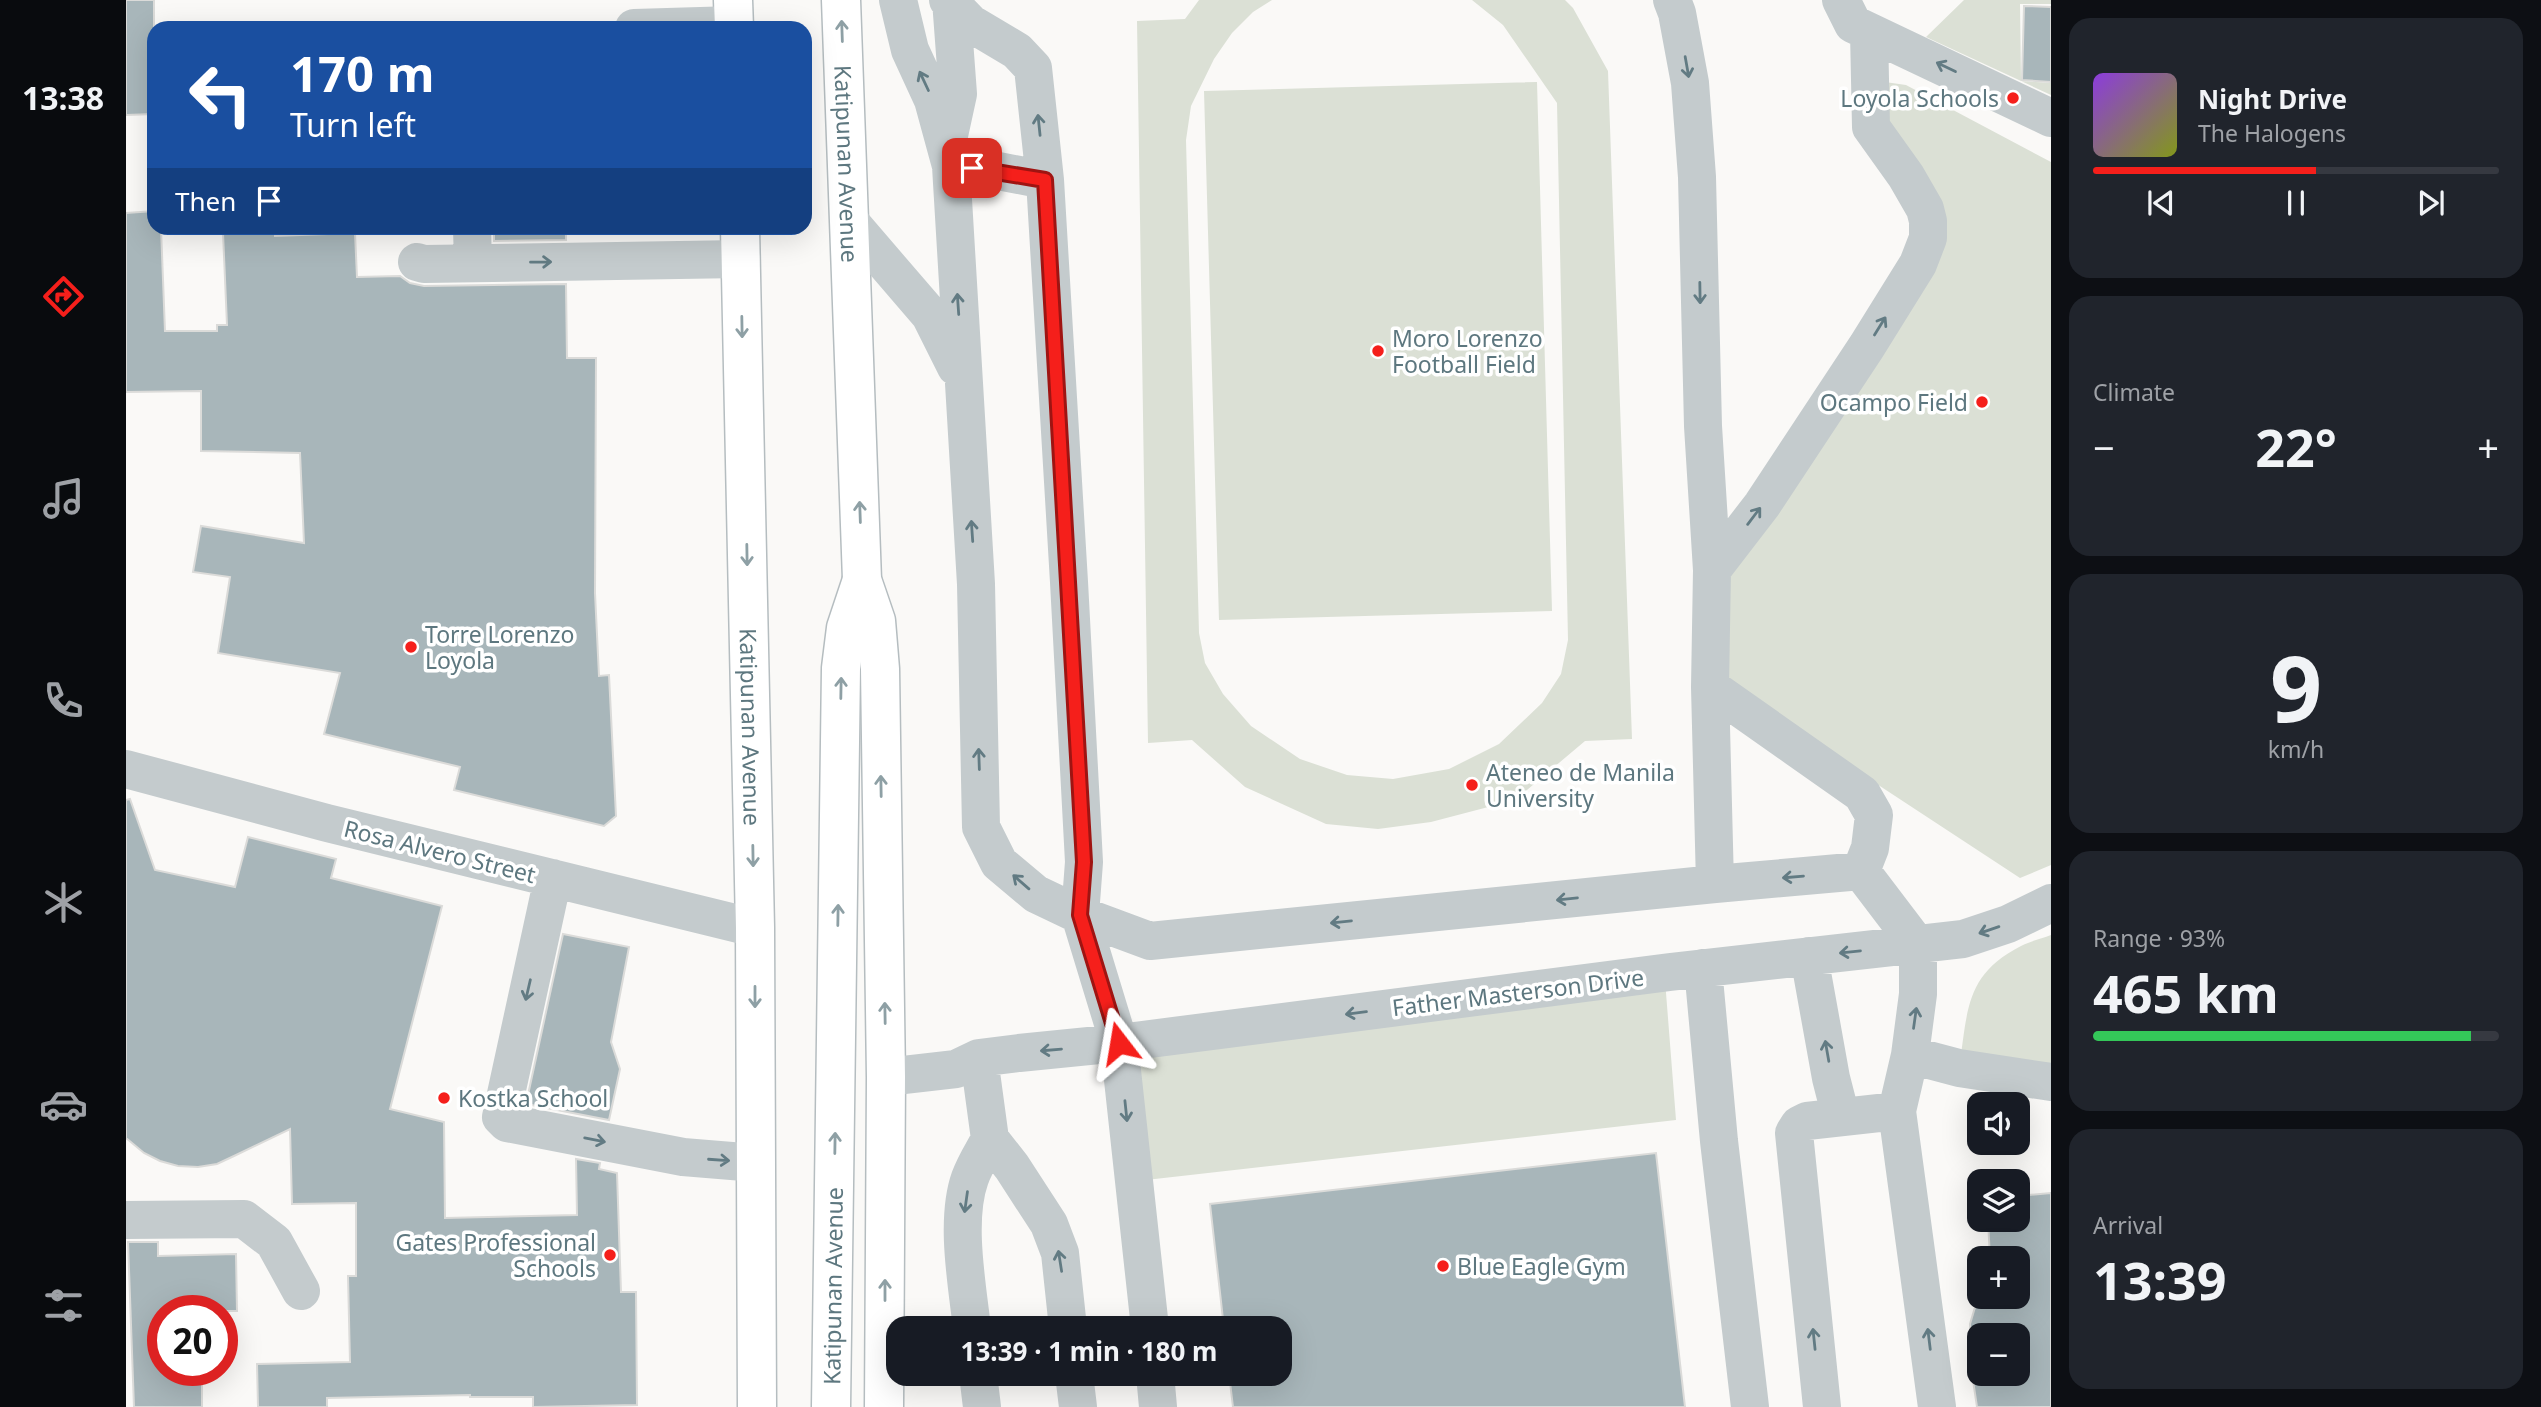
<!DOCTYPE html>
<html lang="en">
<head>
<meta charset="utf-8">
<style>
	body { margin:0; font-family:"Noto Sans",sans-serif; background:#20242c; color:#f1f3f6; height:100vh; display:flex; flex-direction:column; font-size:26px; white-space:nowrap }
	* { box-sizing:border-box; margin:0 }
	p { font-size:23px; color:#9ea1a6 }
	.icon { flex:none; width:38px; height:38px; fill:none; stroke:currentColor; stroke-width:2; stroke-linecap:round; stroke-linejoin:round }
	.map { position:relative; flex:1; overflow:hidden }
	.sheet { display:flex; flex-direction:column; gap:18px; padding:18px; background:#0d0f14; width:490px }
	.sheet>* { flex:none }
	.banner { position:absolute; left:21px; top:21px; width:665px; height:214px; border-radius:21px; box-shadow:0 7px 28px #0002; background:#1a4fa0; color:#fff; overflow:hidden }
	.fabs { position:absolute; left:1841px; top:1092px; display:grid; gap:14px }
	.fabs a { display:grid; place-items:center; width:63px; height:63px; border-radius:14px; background:#171b24; box-shadow:0 7px 28px #0002; font-size:35px }
	.speed { position:absolute; left:21px; top:1295px; display:flex; gap:14px; font-size:35px; font-weight:700; text-align:center }
	.speed>* { display:grid; place-content:center; width:91px; height:91px; border-radius:50%; background:#171b24; box-shadow:0 7px 28px #0002; line-height:1 }
	.speed .limit { border:10px solid #d22; background:#fff; color:#111 }
	.pin { position:absolute; display:grid; place-items:center; width:60px; height:60px; color:#fff; margin:-30px; border-radius:14px; box-shadow:0 4px 10px #0006 }
	.me { position:absolute; width:77px; margin:-38px; rotate:346deg; stroke-linejoin:round; filter:drop-shadow(0 0 5px #0008) }
	.turn { display:flex; align-items:center; gap:24px; height:147px; padding:0 28px; font-size:32px }
	.turn .icon { width:91px; height:91px; stroke-width:2.5 }
	.turn b { display:block; font-size:49px; line-height:60px }
	.then { display:flex; align-items:center; height:66px; padding:0 28px; background:#0003; gap:14px; font-size:26px }
	.big { font-size:52px; font-weight:700; line-height:1.1 }
	.sheet .widget { flex:1; display:flex; flex-direction:column; justify-content:center; gap:10px; min-width:0; padding:0 24px; border-radius:21px; background:#20242c }
	.sheet .dial { align-items:center; gap:0 }
	.dial b { font-size:91px; line-height:1 }
	.song { display:flex; align-items:center; gap:21px }
	.cover { width:84px; height:84px; border-radius:10px; background:linear-gradient(135deg,hsl(270 70% 55%),hsl(70 70% 35%)) }
	.played { height:7px; border-radius:4px; background:linear-gradient(90deg,#f51f1b 55%,#363941 55%) }
	.keys { display:flex; justify-content:space-around; direction:ltr }
	.heat { display:flex; justify-content:space-between; align-items:center; font-size:38px; direction:ltr }
	.charge { height:10px; border-radius:5px; background:linear-gradient(90deg,#34c759 93%,#363941 0) }
	.trip { position:absolute; left:760px; top:1316px; width:406px; height:70px; border-radius:21px; background:#171b24; box-shadow:0 7px 28px #0002; font-weight:700; line-height:70px; text-align:center }
	main { display:flex; flex:1; min-height:0 }
	.dock { display:flex; flex-direction:column; width:126px; justify-content:space-around; align-items:center; background:#090b0e; color:#9ea1a6 }
	.dock .icon { width:49px; height:49px }
	.dock .selected { color:#f51f1b }
	.dock b { font-size:32px; color:#f1f3f6 }
	.map>svg:first-child { display:block }
	.green { fill:#dbe0d5 }
	.building { fill:#a8b6ba; stroke:#dbdbd9; stroke-width:2; fill-rule:evenodd }
	.lines { fill:none; stroke-linecap:round; stroke-linejoin:round }
	.major-casing { stroke:#b5bdc0; stroke-width:41 }
	.minor { stroke:#c4cbcd; stroke-width:38 }
	.major { stroke:#fff; stroke-width:38 }
	.oneway { stroke:#8ea0a5 }
	.oneway2 { stroke:#627b83 }
	.route-casing { stroke:#9f1412; stroke-width:18 }
	.route { stroke:#f51f1b; stroke-width:12 }
	.poi-dot { fill:#f51f1b; stroke:#fff; stroke-width:2.5 }
	.labels { text-anchor:middle; dominant-baseline:central; stroke-width:7; stroke-linejoin:round; paint-order:stroke }
	.poi-label { font-size:23px; fill:#5d777f; stroke:#fff; text-anchor:start }
	.street-label { font-size:23px; fill:#5d777f; stroke:#fff }
</style>
</head>
<body>
<main>
<nav class="dock">
<b>13:38</b>
<svg class="icon selected" aria-label="directions" viewBox="0 0 24 24"><path d="M12 3l9 9-9 9-9-9zM9 14v-3h6M13 9l2 2-2 2"/></svg>
<svg class="icon" aria-label="music" viewBox="0 0 24 24"><path d="M9 18V5l10-2v13"/><circle cx="6" cy="18" r="3"/><circle cx="16" cy="16" r="3"/></svg>
<svg class="icon" aria-label="phone" viewBox="0 0 24 24"><path d="M5 4h4l2 5-3 2q2 4 5 5l2-3 5 2v4C11 20 4 13 5 4z"/></svg>
<svg class="icon" aria-label="climate" viewBox="0 0 24 24"><path d="M12 3v18M4 7l16 10M4 17L20 7"/></svg>
<svg class="icon" aria-label="car" viewBox="0 0 24 24"><path d="M5 17H2v-5l4-1 3-4h7l3 4 3 1v5h-3M9 17h6M6 11h13"/><circle cx="7" cy="17" r="2"/><circle cx="17" cy="17" r="2"/></svg>
<svg class="icon" aria-label="filters" viewBox="0 0 24 24"><path d="M4 7h16M4 17h16"/><circle cx="9" cy="7" r="2"/><circle cx="15" cy="17" r="2"/></svg>
</nav>
<div class="map">
<svg width="1925" height="1407" viewBox="0 0 1925 1407">
	<rect width="100%" height="100%" fill="#faf9f7"/>
	<!-- green -->
	<path class="green" d="M1073,0H1146L1127,12L1106,33L1088,59L1065,106L1060,140L1073,633L1079,663L1097,694L1125,726L1174,759L1221,775L1267,779L1323,769L1373,744L1416,703L1435,674L1442,640L1431,103L1377,25L1346,0H1439L1447,8L1482,71L1506,739L1459,741L1389,800L1305,822L1252,829L1200,824L1119,787L1066,740L1022,743L1011,21L1059,19Z
		M1838,0H1925V4H1894L1895,81L1925,83V95L1800,37Z
		M1752,81L1780,85L1925,162V865L1894,878L1603,687L1596,567L1810,240L1757,124Z
		M1411,82L1426,611L1093,620L1078,91Z
		M1925,935V1084L1833,1068C1842,1012 1838,975 1895,946C1904,941 1915,939 1925,935Z
		M1539,980L1550,1120L1020,1180L1000,1048Z"/>
	<!-- building -->
	<path class="building" d="M0,0H28V114L0,115Z
		M1898,6L1925,7V82L1896,80Z
		M28,211V228H35L39,331H91V325H101L97,233L149,230V236L229,233L231,277L274,276L284,283L298,286L440,284L441,358H470L469,593L473,676L483,675L490,816L478,826L328,790L334,767L198,734L214,673L92,653L104,577L67,572L75,526L178,543L174,453L75,451V391L0,392V213Z
		M368,228H440V240L368,241Z
		M4,799L29,870L109,887L122,837L210,859L205,878L316,906L264,1109L318,1122L319,1218L451,1215L450,1159L474,1163L473,1169L491,1173L495,1292H510L511,1405L407,1407V1397H344V1395L201,1398V1407H132L131,1364L224,1362L222,1276H230V1203L166,1204L164,1129L108,1156L91,1164L72,1167L52,1166L34,1161L18,1153L0,1138V800Z
		M437,934L503,947L485,1042L494,1069L483,1120L400,1104Z
		M1530,1153L1559,1407H1107L1103,1374H1153V1328H1098L1084,1204Z
		M1925,1193V1407H1851L1845,1367L1844,1324L1853,1294V1297H1892V1258H1864L1862,1220H1892V1196ZM1853,1335H1892V1374H1853Z
		M2,1242H32V1256L110,1254L111,1311H37V1370H76V1407H8Z"/>
	<g class="lines">
		<defs>
			<g id="major">
				<path d="M607,0L608,28"/>
				<path id="s1" d="M715,0L736,580L750,621L754,669L760,1077L758,1407"/>
				<path id="s2" d="M614,228L629,928L631,1407"/>
				<path id="s3" d="M705,1407L715,668L720,628L736,580"/>
			</g>
		</defs>
		<!-- major casing -->
		<use href="#major" class="major-casing"/>
		<!-- minor -->
		<path class="minor" d="M772,0L784,50L807,100L825,166L850,584L855,827L873,863L910,894L954,915L1024,941L1589,884L1735,871
			M822,0L844,23L891,51L907,68L919,180L943,582L958,862L954,915L993,1043L1024,1328
			M1546,0L1551,13L1564,83L1571,177L1577,426L1586,570L1584,687L1589,884
			M1715,0L1727,24L1925,118
			M508,28L608,25
			M822,140L832,94L825,0
			M825,166L867,170L919,180
			M724,222L804,315L830,367
			M346,228L347,263
			M291,262L298,264L615,259
			M1586,570L1636,505L1741,346L1792,264L1802,238V221L1799,209L1780,176L1745,127L1743,32
			M1584,687L1736,794L1748,815L1744,848L1735,871L1792,946V994L1784,1055L1771,1111L1811,1407
			M0,769L201,823L629,928
			M427,878L375,1117L381,1123L557,1157L630,1163
			M1683,956L1705,1078L1715,1117
			M1577,968L1593,1141L1624,1407
			M1784,1055L1833,1068L1925,1082
			M853,1058L864,1139L886,1167L923,1224L934,1253L942,1328
			M760,1077L830,1069L853,1058L893,1053L993,1043L1544,972L1837,939L1882,924L1925,903
			M0,1220L118,1219L148,1242L175,1291
			M846,1328C841,1284 829,1220 844,1178C849,1164 857,1152 864,1139
			M852,1374L856,1407
			M948,1374L952,1407
			M1029,1374L1032,1407
			M1696,1407L1668,1133L1673,1125L1681,1121L1771,1111"/>
		<!-- major -->
		<use href="#major" class="major"/>
	</g>
	<!-- one-way arrows -->
	<defs><path id="oneway-shaft" d="M-6 0H5M1.5-3L5.5 0L1.5 3" fill="none" stroke-width="1.6" stroke-linecap="round" stroke-linejoin="round" transform="scale(1.75)"/></defs>
	<g class="oneway">
		<use href="#oneway-shaft" transform="translate(716 31) rotate(-92)"/>
		<use href="#oneway-shaft" transform="translate(616 327) rotate(89)"/>
		<use href="#oneway-shaft" transform="translate(734 512) rotate(-92)"/>
		<use href="#oneway-shaft" transform="translate(621 555) rotate(89)"/>
		<use href="#oneway-shaft" transform="translate(715 688) rotate(-89)"/>
		<use href="#oneway-shaft" transform="translate(755 786) rotate(-91)"/>
		<use href="#oneway-shaft" transform="translate(627 856) rotate(89)"/>
		<use href="#oneway-shaft" transform="translate(712 915) rotate(-89)"/>
		<use href="#oneway-shaft" transform="translate(629 997) rotate(90)"/>
		<use href="#oneway-shaft" transform="translate(759 1013) rotate(-91)"/>
		<use href="#oneway-shaft" transform="translate(709 1143) rotate(-89)"/>
		<use href="#oneway-shaft" transform="translate(759 1290) rotate(-90)"/>
	</g>
	<g class="oneway2">
		<use href="#oneway-shaft" transform="translate(1561 67) rotate(80)"/>
		<use href="#oneway-shaft" transform="translate(1820 67) rotate(-154)"/>
		<use href="#oneway-shaft" transform="translate(798 81) rotate(-115)"/>
		<use href="#oneway-shaft" transform="translate(913 125) rotate(-96)"/>
		<use href="#oneway-shaft" transform="translate(415 262) rotate(-1)"/>
		<use href="#oneway-shaft" transform="translate(1574 293) rotate(89)"/>
		<use href="#oneway-shaft" transform="translate(832 304) rotate(-94)"/>
		<use href="#oneway-shaft" transform="translate(1754 326) rotate(-58)"/>
		<use href="#oneway-shaft" transform="translate(1628 516) rotate(-53)"/>
		<use href="#oneway-shaft" transform="translate(846 531) rotate(-94)"/>
		<use href="#oneway-shaft" transform="translate(853 759) rotate(-92)"/>
		<use href="#oneway-shaft" transform="translate(1667 877) rotate(175)"/>
		<use href="#oneway-shaft" transform="translate(895 882) rotate(-139)"/>
		<use href="#oneway-shaft" transform="translate(1441 899) rotate(174)"/>
		<use href="#oneway-shaft" transform="translate(1215 922) rotate(174)"/>
		<use href="#oneway-shaft" transform="translate(1863 930) rotate(161)"/>
		<use href="#oneway-shaft" transform="translate(1724 952) rotate(174)"/>
		<use href="#oneway-shaft" transform="translate(402 990) rotate(103)"/>
		<use href="#oneway-shaft" transform="translate(1230 1013) rotate(173)"/>
		<use href="#oneway-shaft" transform="translate(1789 1018) rotate(-82)"/>
		<use href="#oneway-shaft" transform="translate(925 1050) rotate(175)"/>
		<use href="#oneway-shaft" transform="translate(1701 1051) rotate(-100)"/>
		<use href="#oneway-shaft" transform="translate(1000 1111) rotate(84)"/>
		<use href="#oneway-shaft" transform="translate(469 1140) rotate(11)"/>
		<use href="#oneway-shaft" transform="translate(593 1160) rotate(4)"/>
		<use href="#oneway-shaft" transform="translate(840 1202) rotate(98)"/>
		<use href="#oneway-shaft" transform="translate(934 1261) rotate(-99)"/>
		<use href="#oneway-shaft" transform="translate(1688 1339) rotate(-96)"/>
		<use href="#oneway-shaft" transform="translate(1803 1339) rotate(-97)"/>
	</g>
	<g class="lines">
		<defs>
			<path id="route" d="M846,168L919,180L958,862L954,915L993,1043"/>
		</defs>
		<!-- route casing -->
		<use href="#route" class="route-casing"/>
		<!-- route -->
		<use href="#route" class="route"/>
	</g>
	<!-- markers -->
	<g class="poi-dot">
		<circle cx="1887" cy="98" r="7"/>
		<circle cx="1252" cy="351" r="7"/>
		<circle cx="1856" cy="402" r="7"/>
		<circle cx="285" cy="647" r="7"/>
		<circle cx="1346" cy="785" r="7"/>
		<circle cx="318" cy="1098" r="7"/>
		<circle cx="484" cy="1255" r="7"/>
		<circle cx="1317" cy="1266" r="7"/>
	</g>
	<g class="labels">
		<!-- poi labels -->
		<g class="poi-label">
			<text x="1873" y="98" text-anchor="end">Loyola Schools</text>
			<text x="1266" y="338">Moro Lorenzo<tspan x="1266" dy="26">Football Field</tspan></text>
			<text x="1842" y="402" text-anchor="end">Ocampo Field</text>
			<text x="299" y="634">Torre Lorenzo<tspan x="299" dy="26">Loyola</tspan></text>
			<text x="1360" y="772">Ateneo de Manila<tspan x="1360" dy="26">University</tspan></text>
			<text x="332" y="1098">Kostka School</text>
			<text x="470" y="1242" text-anchor="end">Gates Professional<tspan x="470" dy="26">Schools</tspan></text>
			<text x="1331" y="1266">Blue Eagle Gym</text>
		</g>
		<!-- street labels -->
		<g class="street-label">
			<text stroke="none"><textPath href="#s1" startOffset="164">Katipunan Avenue</textPath></text>
			<text stroke="none"><textPath href="#s2" startOffset="499">Katipunan Avenue</textPath></text>
			<text transform="translate(314 851) rotate(14)">Rosa Alvero Street</text>
			<text transform="translate(1392 992) rotate(-7)">Father Masterson Drive</text>
			<text stroke="none"><textPath href="#s3" startOffset="121">Katipunan Avenue</textPath></text>
		</g>
	</g>
</svg>
<div class="fabs">
<a><svg class="icon" aria-label="sound" viewBox="0 0 24 24"><path d="M4 9h4l5-4v14l-5-4H4zM17 9q2 3 0 6"/></svg></a>
<a><svg class="icon" aria-label="layers" viewBox="0 0 24 24"><path d="M12 4l9 5-9 5-9-5zM3 14l9 5 9-5"/></svg></a>
<a>+</a>
<a>−</a>
</div>
<div class="speed"><div class="limit">20</div></div>
<div class="pin" style="left:846px;top:168px;background:#d93025"><svg class="icon" aria-label="arrive" viewBox="0 0 24 24"><path d="M6 21V4h12l-3 4 3 4H6"/></svg></div>
<svg class="me" style="left:993px;top:1043px" viewBox="-20 -20 40 40"><path d="M0-17L14 15 0 8-14 15z" fill="#f51f1b" stroke="#fff" stroke-width="4"/></svg>
<div class="trip">13:39 · 1 min · 180 m</div>
<div class="banner">
<div class="turn"><svg class="icon" aria-label="left" viewBox="0 0 24 24"><path d="M17 20v-9H6M10 6l-5 5 5 5"/></svg><div><b>170 m</b>Turn left</div></div>
<div class="then">Then<svg class="icon" aria-label="arrive" viewBox="0 0 24 24"><path d="M6 21V4h12l-3 4 3 4H6"/></svg></div>
</div>
</div>
<section class="sheet">
<div class="widget">
<div class="song"><i class="cover"></i><div><b>Night Drive</b><p>The Halogens</p></div></div>
<div class="played"></div>
<div class="keys"><svg class="icon" aria-label="previous" viewBox="0 0 24 24"><path d="M18 5L8 12l10 7zM5 5v14"/></svg><svg class="icon" aria-label="pause" viewBox="0 0 24 24"><path d="M8 5v14M16 5v14"/></svg><svg class="icon" aria-label="next" viewBox="0 0 24 24"><path d="M6 5l10 7-10 7zM19 5v14"/></svg></div>
</div>
<div class="widget"><p>Climate</p>
<div class="heat"><a>−</a><b class="big">22°</b><a>+</a></div>
</div>
<div class="widget dial"><b>9</b><p>km/h</p></div>
<div class="widget"><p>Range · 93%</p><b class="big">465 km</b><div class="charge"></div></div>
<div class="widget"><p>Arrival</p><b class="big">13:39</b></div>
</section>
</main>
</body>
</html>
